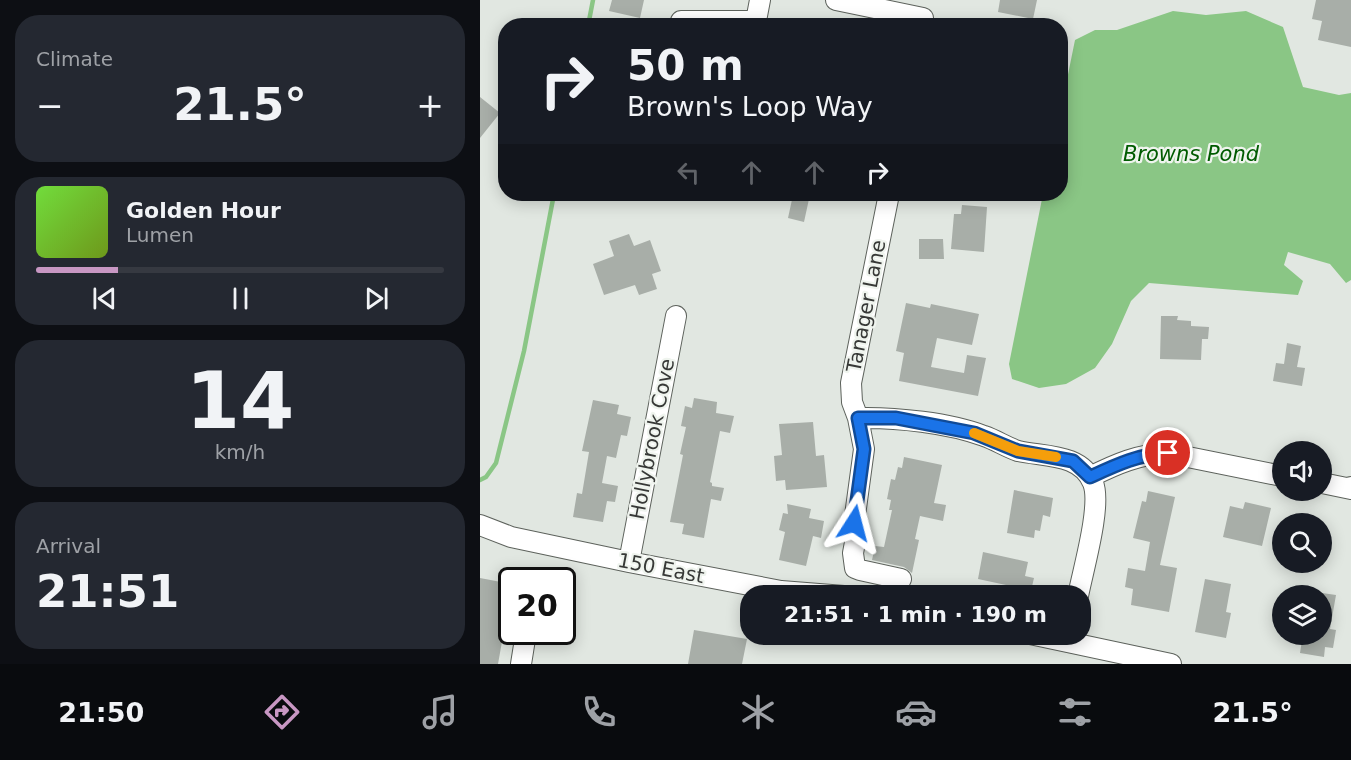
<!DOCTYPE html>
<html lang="en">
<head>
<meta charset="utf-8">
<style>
	body { margin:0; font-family:"DejaVu Sans",sans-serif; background:#242831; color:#f1f3f6; height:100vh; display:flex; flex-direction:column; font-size:22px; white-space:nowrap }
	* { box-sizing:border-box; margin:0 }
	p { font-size:20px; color:#9ea1a6 }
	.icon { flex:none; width:33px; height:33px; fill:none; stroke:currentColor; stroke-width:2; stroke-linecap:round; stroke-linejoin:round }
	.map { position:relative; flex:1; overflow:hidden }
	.panel { display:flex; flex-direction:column; gap:15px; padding:15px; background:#0d0f14; width:480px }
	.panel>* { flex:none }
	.guide { position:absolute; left:18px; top:18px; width:570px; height:183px; border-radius:24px; box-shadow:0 3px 15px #0003; background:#171b24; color:#f1f3f6; overflow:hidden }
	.fabs { position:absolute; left:792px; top:441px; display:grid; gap:12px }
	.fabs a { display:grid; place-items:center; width:60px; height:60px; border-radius:50%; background:#171b24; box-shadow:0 3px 15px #0003; font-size:30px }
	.speed { position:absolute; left:18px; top:567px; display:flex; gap:12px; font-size:30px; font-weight:700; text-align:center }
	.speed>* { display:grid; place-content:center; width:78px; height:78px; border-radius:50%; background:#171b24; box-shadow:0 3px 15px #0003; line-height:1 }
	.speed .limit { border:3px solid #111; border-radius:9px; background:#fff; color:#111 }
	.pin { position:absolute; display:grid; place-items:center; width:51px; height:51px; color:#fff; margin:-26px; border:3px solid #fff; border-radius:50%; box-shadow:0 2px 6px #0007 }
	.me { position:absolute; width:66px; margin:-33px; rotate:9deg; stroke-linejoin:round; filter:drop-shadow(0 0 4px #0008) }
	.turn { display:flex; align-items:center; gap:21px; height:126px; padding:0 30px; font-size:27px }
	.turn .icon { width:78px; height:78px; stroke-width:2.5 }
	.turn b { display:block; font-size:42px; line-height:51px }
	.lanes { display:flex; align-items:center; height:57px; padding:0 30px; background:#0003; justify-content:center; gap:30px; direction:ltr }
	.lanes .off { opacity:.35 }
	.big { font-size:45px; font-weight:600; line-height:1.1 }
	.panel .widget { flex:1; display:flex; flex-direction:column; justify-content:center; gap:9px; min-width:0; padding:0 21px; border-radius:24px; background:#242831 }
	.panel .dial { align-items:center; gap:0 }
	.dial b { font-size:78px; line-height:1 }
	.song { display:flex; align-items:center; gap:18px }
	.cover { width:72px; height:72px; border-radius:9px; background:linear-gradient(135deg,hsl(100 70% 55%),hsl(80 70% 35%)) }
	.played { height:6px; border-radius:3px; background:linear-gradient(90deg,#c897c3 20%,#363941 20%) }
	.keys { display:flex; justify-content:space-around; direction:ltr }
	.heat { display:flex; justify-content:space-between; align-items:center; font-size:33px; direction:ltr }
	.trip { position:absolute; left:260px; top:585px; width:351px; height:60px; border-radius:24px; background:#171b24; box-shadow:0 3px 15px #0003; font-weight:600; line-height:60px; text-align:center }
	.menu { display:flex; height:96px; justify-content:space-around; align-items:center; background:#090b0e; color:#9ea1a6 }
	.menu .icon { width:42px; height:42px }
	.menu .selected { color:#c897c3 }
	.menu b { font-size:27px; color:#f1f3f6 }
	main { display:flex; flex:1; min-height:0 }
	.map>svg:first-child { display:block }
	.water { fill:#8ac685 }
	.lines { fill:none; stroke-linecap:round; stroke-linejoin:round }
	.stream { stroke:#8ac685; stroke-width:4.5 }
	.building { fill:#a8aea8 }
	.minor-casing { stroke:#5d625c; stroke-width:22 }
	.minor { stroke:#fff; stroke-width:20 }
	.route-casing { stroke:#114b97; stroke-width:15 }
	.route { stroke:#1a73e8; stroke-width:10 }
	.slow { stroke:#f59e0b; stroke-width:10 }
	.labels { text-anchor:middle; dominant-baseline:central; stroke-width:4.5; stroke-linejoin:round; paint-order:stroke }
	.street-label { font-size:20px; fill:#373937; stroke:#eff4ee }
	.water-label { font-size:21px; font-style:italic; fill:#005b00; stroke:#eff4ee }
</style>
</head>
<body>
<main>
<section class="panel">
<div class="widget"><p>Climate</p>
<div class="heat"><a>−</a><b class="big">21.5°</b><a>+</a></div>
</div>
<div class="widget">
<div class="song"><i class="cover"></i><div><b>Golden Hour</b><p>Lumen</p></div></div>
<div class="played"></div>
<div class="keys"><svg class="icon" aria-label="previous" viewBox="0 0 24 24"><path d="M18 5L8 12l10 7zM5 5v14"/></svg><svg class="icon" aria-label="pause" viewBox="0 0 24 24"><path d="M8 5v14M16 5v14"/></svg><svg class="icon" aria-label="next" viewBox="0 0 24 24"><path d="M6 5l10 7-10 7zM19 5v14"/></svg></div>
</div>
<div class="widget dial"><b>14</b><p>km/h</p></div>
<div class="widget"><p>Arrival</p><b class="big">21:51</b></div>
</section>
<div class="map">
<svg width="871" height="664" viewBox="0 0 871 664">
	<rect width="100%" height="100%" fill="#e1e7e1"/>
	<!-- water -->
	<path class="water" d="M693,11L726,15L766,11L803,27L823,87L859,95L871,93V280L866,283L850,264L808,252L804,265L823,281L818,295L669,283L651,301L632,344L615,368L586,384L559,388L532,379L529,364L563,194H580L581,109L595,40L615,30H637Z"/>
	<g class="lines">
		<!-- stream -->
		<path class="stream" d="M108,26L113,0
			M0,480L6,477L16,463L44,351L74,194"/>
	</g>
	<!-- building -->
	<path class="building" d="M132,0H164L160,18L129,11Z
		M520,0H557L553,19L518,12Z
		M836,0H871V47L838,40L842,21L832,19Z
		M0,97L20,113L0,138Z
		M313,195L329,199L324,222L308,218Z
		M482,205L507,207L504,252L471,249L474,214H481Z
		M149,234L154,246L170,240L181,271L172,274L177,289L159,295L155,285L124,295L113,264L134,256L129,241Z
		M439,239H463L464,259H439Z
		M426,303L450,308L451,304L499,314L492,345L457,338L451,367L484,373L487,355L506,358L498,396L419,381L424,353L416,351Z
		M681,316H698L697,320L711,321V326L729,327L728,339H722L721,360L680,359Z
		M807,343L821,346L817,367L825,368L822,386L793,381L796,363L804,364Z
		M214,398L237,402L236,413L254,416L250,433L240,431L230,482L232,483V486L244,488L241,501L231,499L224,538L202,534L204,524L190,522L203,455L200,454L206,427L201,426L205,406L212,408Z
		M113,400L139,405L137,414L151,417L147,436L141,435L136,458L127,456L122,483L138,486L135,502L127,501L123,522L93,517L97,493L102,494L109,452L102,451Z
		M333,422L336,456L344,455L347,487L306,490L305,480L296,481L294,456L302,455L299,424Z
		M424,457L462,465L454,503L466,505L463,521L440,516L435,539L439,540L432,573L424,567L392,560L395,546L404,547L412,510H409L411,500L407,499L411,479L415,480L418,467L422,468Z
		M534,490L573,498L570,517L563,515L560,531L555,530L554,538L527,533Z
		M668,491L695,497L680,565L697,568L689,612L651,605L653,589L645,587L648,568L665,571L670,542L653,538L662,501L666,502Z
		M765,502L791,508L782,546L743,537L750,506L763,509Z
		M307,504L331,509L329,518L344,521L341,538L333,536L326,566L299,560L305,532L299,530L303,513L308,514Z
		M503,552L548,562L545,576L554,578L550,595L525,590L526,585L498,579Z
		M0,578L32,584L29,606H32V638L23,636L18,664H0Z
		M725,579L751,584L746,612L751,613L746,638L715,632Z
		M842,593L856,595L850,629L856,630L853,648L845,647L844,657L820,653L823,634H842Z
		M214,630L267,639L262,664H208Z"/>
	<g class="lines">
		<defs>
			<path id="minor" d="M356,0L443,18
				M201,21H276L280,0
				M409,194L371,383L372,402L378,418L384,449L374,523L376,537L373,553L375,568L380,570L421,579
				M378,418C415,417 470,423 504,436C516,440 526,447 538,451C564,457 601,453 613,483C622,505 603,570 598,596
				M610,477C636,464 659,454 688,453L802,476
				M842,483L871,489V487
				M0,525L31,537L149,562L301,591L364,596
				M149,562L196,316
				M550,634L691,664
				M41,664L45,639"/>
		</defs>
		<!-- minor casing -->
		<use href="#minor" class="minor-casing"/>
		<!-- minor -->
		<use href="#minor" class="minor"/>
	</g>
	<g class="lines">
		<defs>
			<path id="route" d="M374,523L384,449L378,418H416L494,433L538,451L593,461L610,477C636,465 659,454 688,453"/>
		</defs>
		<!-- route casing -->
		<use href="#route" class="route-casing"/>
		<!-- route -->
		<use href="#route" class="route"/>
		<!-- slow -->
		<path class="slow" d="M494,433L538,451L576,457"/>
	</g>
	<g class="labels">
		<!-- street labels -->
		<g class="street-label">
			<text transform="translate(386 306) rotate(-79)">Tanager Lane</text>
			<text transform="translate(172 439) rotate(-79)">Hollybrook Cove</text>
			<text transform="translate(181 568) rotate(11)">150 East</text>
		</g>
		<!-- water labels -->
		<g class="water-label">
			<text x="711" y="154">Browns Pond</text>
		</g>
	</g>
</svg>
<div class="fabs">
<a><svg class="icon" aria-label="sound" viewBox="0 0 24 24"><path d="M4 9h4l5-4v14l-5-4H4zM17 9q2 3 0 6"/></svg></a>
<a><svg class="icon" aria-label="search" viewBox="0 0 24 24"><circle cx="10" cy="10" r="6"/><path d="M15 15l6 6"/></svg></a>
<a><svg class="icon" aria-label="layers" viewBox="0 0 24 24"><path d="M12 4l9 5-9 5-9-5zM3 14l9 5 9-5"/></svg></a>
</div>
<div class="speed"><div class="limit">20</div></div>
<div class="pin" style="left:688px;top:453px;background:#d93025"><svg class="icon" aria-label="arrive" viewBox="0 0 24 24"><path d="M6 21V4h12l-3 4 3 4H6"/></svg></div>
<svg class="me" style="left:374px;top:523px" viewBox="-20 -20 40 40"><path d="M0-17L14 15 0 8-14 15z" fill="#1a73e8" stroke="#fff" stroke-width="4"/></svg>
<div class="trip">21:51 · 1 min · 190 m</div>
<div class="guide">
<div class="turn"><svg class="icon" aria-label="right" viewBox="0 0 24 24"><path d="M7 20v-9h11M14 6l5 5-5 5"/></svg><div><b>50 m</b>Brown's Loop Way</div></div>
<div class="lanes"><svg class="icon off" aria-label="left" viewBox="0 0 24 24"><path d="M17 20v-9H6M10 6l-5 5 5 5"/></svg><svg class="icon off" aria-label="ahead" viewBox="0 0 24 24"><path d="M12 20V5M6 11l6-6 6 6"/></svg><svg class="icon off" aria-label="ahead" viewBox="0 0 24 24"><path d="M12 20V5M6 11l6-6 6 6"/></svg><svg class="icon" aria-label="right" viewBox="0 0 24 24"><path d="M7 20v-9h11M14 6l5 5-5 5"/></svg></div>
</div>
</div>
</main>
<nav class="menu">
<b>21:50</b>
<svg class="icon selected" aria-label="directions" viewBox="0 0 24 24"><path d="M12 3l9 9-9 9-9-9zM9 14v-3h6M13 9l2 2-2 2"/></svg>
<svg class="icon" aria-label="music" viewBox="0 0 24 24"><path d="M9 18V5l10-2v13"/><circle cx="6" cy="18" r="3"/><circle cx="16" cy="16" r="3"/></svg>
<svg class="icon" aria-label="phone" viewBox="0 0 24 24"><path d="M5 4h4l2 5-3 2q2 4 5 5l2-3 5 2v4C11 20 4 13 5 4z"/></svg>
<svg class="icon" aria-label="climate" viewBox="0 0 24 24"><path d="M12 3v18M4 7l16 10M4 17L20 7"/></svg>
<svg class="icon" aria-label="car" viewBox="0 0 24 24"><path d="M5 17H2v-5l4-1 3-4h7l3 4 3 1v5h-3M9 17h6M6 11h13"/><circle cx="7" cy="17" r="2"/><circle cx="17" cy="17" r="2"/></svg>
<svg class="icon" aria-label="filters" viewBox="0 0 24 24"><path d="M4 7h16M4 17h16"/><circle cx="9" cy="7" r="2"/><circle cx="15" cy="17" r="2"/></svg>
<b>21.5°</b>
</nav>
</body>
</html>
